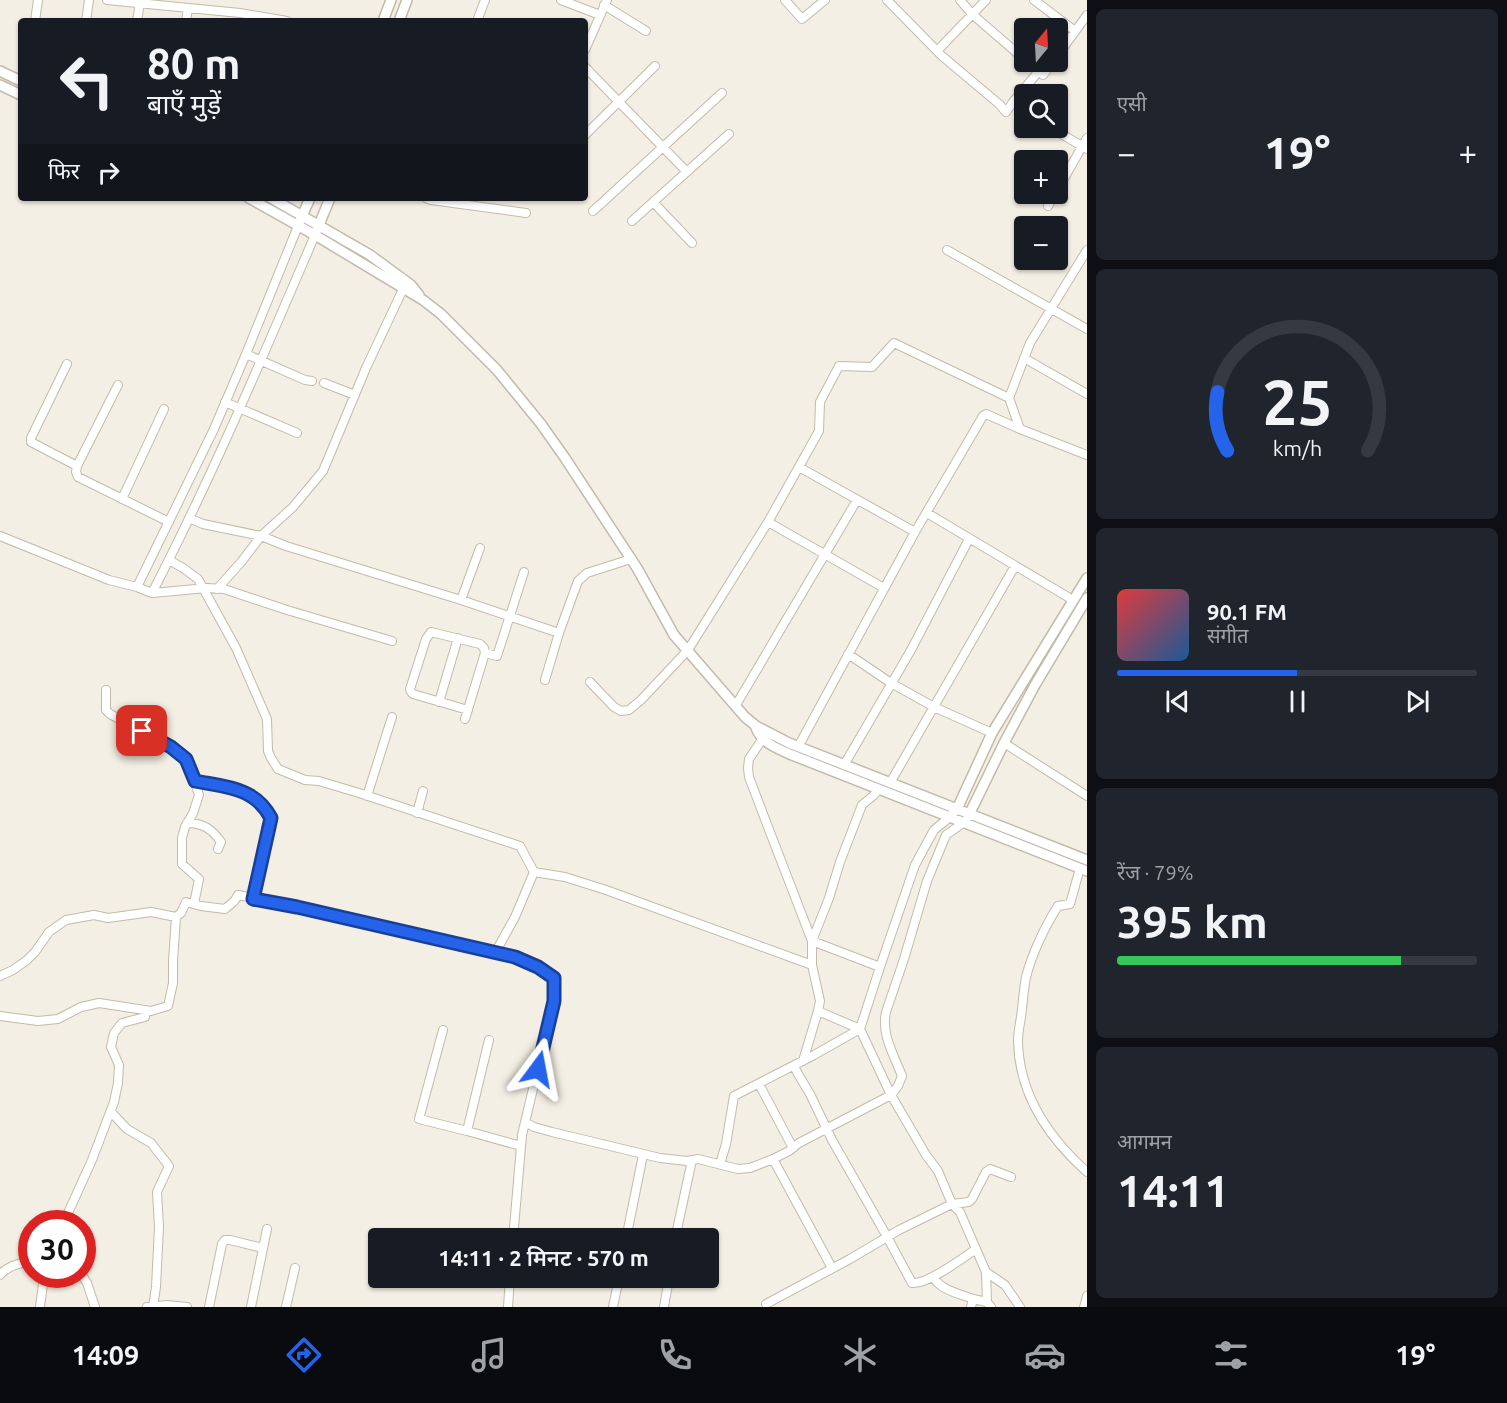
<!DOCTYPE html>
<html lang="hi">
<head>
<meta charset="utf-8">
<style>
	body { margin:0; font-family:Ubuntu,"Noto Sans Devanagari",sans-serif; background:#20242c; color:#f1f3f6; height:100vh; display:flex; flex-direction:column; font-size:22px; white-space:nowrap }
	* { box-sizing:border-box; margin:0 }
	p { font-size:20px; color:#9ea1a6 }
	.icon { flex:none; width:33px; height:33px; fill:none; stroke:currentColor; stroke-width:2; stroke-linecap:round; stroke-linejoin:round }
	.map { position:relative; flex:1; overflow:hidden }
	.details { display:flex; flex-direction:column; gap:9px; padding:9px; background:#0d0f14; width:420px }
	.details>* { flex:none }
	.guide { position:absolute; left:18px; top:18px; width:570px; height:183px; border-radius:6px; box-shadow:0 2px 4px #0004; background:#171b24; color:#f1f3f6; overflow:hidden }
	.needle { width:39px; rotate:18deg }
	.fabs { position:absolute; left:1014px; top:18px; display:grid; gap:12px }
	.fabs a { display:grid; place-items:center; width:54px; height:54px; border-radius:6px; background:#171b24; box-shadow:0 2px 4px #0004; font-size:30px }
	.speed { position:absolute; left:18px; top:1210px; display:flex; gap:12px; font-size:30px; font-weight:700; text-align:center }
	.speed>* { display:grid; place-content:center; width:78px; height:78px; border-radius:50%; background:#171b24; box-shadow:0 2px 4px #0004; line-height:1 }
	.speed .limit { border:9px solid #d22; background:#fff; color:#111 }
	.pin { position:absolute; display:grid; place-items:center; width:51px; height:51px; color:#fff; margin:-26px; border-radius:12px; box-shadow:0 3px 9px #0006 }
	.me { position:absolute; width:66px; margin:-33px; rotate:13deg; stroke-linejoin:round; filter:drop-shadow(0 0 4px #0008) }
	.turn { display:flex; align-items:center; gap:21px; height:126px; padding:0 30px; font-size:27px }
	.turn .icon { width:78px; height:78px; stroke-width:2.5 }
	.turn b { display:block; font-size:42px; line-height:51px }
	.then { display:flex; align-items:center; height:57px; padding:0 30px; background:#0003; gap:12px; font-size:22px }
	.big { font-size:45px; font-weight:600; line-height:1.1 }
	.details .widget { flex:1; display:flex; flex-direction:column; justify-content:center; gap:9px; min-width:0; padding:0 21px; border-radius:9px; background:#20242c }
	.details .dial { align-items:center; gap:0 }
	.dial svg { height:156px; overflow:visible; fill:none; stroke:#363941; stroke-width:7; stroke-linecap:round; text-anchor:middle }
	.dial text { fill:#f1f3f6; stroke:none }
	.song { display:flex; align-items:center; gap:18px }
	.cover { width:72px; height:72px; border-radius:9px; background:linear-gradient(135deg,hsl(0 70% 55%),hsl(210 70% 35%)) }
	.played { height:6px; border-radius:3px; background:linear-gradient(90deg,#2563eb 50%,#363941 50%) }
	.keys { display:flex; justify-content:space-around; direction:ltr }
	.heat { display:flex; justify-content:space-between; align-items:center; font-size:33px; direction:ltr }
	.charge { height:9px; border-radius:4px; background:linear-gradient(90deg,#34c759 79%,#363941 0) }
	.trip { position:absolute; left:368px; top:1228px; width:351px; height:60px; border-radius:6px; background:#171b24; box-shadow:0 2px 4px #0004; font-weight:600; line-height:60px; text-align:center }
	.tab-bar { display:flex; height:96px; justify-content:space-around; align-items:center; background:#090b0e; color:#9ea1a6 }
	.tab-bar .icon { width:42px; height:42px }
	.tab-bar .selected { color:#2563eb }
	.tab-bar b { font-size:27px; color:#f1f3f6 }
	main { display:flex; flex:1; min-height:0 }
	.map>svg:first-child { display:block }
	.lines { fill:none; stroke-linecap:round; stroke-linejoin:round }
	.minor-casing { stroke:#c3baa9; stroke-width:10 }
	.tertiary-casing { stroke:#c3baa9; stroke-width:12 }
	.minor { stroke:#fff; stroke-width:8 }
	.tertiary { stroke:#fff; stroke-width:9 }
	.route-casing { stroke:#184099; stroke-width:15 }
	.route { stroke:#2563eb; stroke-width:10 }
</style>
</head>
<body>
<main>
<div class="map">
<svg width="1087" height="1307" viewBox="0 0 1087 1307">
	<rect width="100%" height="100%" fill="#f4efe4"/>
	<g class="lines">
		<defs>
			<path id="minor" d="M107,0L240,13L287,21
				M561,0L600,15
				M785,0L802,19L825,0
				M887,0L942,56L999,104L1006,112L1013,102
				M960,0L972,14L1024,59
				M1034,0L1075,31
				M604,5L646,31
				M35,21L38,0
				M86,21L89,0
				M137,21L140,3
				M186,21L188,8
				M477,21L485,0
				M585,50L607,0
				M937,51L986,0
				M1058,55L1087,15
				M1028,62L1043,75L1053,62
				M585,67L687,172
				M1024,110L1013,102L1039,71
				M1051,128L1087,149
				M585,135L655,66
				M1058,189L1087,138
				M426,198L431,200L526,213
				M653,202L692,243
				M1048,206L1055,194
				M593,211L722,93
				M632,221L729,134
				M947,250L1087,329
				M1087,250L1030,343L1009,398L1020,429L1087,455
				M246,354L305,380L312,381
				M1024,358L1087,394
				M67,364L31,438V442L77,466L76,472L78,477L169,522
				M324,383L355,395
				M225,402L297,433
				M77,466L118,385
				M799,467L915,532
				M122,499L164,409
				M927,513L1073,600
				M189,518L203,524L261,536L286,546L461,600L559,633
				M768,522L884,588
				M0,536L109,580L137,587L152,593L207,588L224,589L287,610L392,641
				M169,560L183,568L198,579L236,648L267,719L268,751L271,758L278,769L305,780L319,781L359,793L520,846L534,872
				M137,587L214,429L246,354L298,226
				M217,589L242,561L261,536L293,507L323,471L366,368L403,289
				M152,593C212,477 263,356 315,235
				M461,600L480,548
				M848,654L891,683L934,707L992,733
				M545,680L559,633L578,581L587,573L631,559
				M590,682L614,707L621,711L629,710L641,700L688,650L768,522L819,431L820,402L839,366L872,367L894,343L1009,398
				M106,690V710L110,714L171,747L186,759L190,767L199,795L193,813L185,827L182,838V864L199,879L194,904
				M439,702L458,638
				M736,705L857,500
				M468,710L413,694L411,692L410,689L426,639L431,632L480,644L484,648L485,653
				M465,719L485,653L497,656L524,572
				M763,738L749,759L748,768L749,777L768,827L812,941V965L820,1001L818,1011
				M1004,743L1087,796
				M798,747L915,532L983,416L986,414L1020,429
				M844,765L911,650L969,539
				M195,781C225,787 255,787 271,818L253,899
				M890,783L1015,566
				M878,790L874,795L862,805L840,862L829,898L812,941L880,967
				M367,796L392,717
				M417,813L423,791
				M950,817L934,830L915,865L880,967L860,1029L891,1095L926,1155L938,1171L952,1204L960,1212L986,1272L987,1302L991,1307
				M187,823C203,823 212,829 221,842L218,849
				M1080,868L1070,904L1058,906C1045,926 1032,954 1026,977C1024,988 1023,999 1022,1009C1021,1020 1018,1030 1018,1041C1019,1094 1049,1138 1087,1172
				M534,872L565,877L606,890L812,965
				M176,917L181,913L186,902L201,906L225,909C231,903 234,904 238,895L297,907L515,957L538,967L553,978L554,1001L522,1135L513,1239
				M495,953L515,917L534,872
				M0,976L13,970L27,960L35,952L49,932L66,920L94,915L108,918L151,912L176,917L173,961V983L168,1006L151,1011L99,1003L81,1007L58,1019L38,1021L0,1016
				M443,1030L419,1119L467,1131
				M489,1040L467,1131L521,1146
				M803,1061L818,1011L860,1029
				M794,1066L798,1074L810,1094L832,1140L885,1233L912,1283C927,1285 963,1258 976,1249
				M759,1084L793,1148
				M111,1112L127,1129L151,1143L169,1166L157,1192L159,1227L156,1287L153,1307
				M525,1122L534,1127L552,1132L660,1158L687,1161L698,1159L738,1169L750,1168L773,1159L789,1151L799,1143L891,1095L898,1086L902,1076C894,1055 881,1035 886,1012L904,959L927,881L946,835L963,823
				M773,1159L832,1268
				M720,1164L726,1144L734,1096L814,1055L860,1029
				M63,1224L92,1160L114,1102L118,1083L119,1065L111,1047L114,1033L122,1023L145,1017L146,1010
				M626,1239L643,1155
				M675,1239L692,1160
				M986,1272L1005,1285L1020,1307
				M0,1275C8,1265 20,1264 32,1260
				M82,1275L87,1283L95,1307
				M933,1277C942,1291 958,1293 973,1299
				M766,1304L850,1259L899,1230L952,1204L969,1202L972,1199L986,1172L990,1169L1011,1177
				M40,1307L43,1284L48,1275
				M147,1307L167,1305L187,1307
				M209,1307L222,1244L225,1240H230L263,1248
				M251,1307L267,1229
				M286,1307L295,1268
				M508,1307L510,1278
				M613,1307L619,1278
				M664,1307L669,1278
				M971,1307L973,1299L987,1302
				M1084,1307L1087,1296"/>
			<path id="tertiary" d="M383,21L391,0
				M399,21L407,0
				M0,71L21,81
				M0,85L21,95
				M249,198L315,235L423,300L441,314L497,370L541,424L565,458L637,568L674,635L745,717L756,726L789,743L1087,860
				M271,198L370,255L411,285L419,295
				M300,221L310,198
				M317,230L330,198
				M756,728C762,743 778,749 792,755L1087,871
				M953,813L957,809L992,733L1087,578
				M968,817L1004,743L1035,685L1087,598"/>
		</defs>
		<!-- minor casing -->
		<use href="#minor" class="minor-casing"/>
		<!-- tertiary casing -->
		<use href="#tertiary" class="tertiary-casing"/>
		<!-- minor -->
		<use href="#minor" class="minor"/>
		<!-- tertiary -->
		<use href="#tertiary" class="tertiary"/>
	</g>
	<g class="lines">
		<defs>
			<path id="route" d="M142,731L171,747L186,759L195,781C225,787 255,787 271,818L253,899L297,907L515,957L538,967L554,978V1001L538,1069"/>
		</defs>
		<!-- route casing -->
		<use href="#route" class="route-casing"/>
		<!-- route -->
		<use href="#route" class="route"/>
	</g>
</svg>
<div class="fabs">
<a><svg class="needle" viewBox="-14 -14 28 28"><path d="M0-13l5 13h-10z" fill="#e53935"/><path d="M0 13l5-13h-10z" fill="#9ea1a6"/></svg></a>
<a><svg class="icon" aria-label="search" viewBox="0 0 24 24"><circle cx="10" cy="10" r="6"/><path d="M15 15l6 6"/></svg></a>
<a>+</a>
<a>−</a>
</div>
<div class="speed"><div class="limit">30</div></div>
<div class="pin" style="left:142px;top:731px;background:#d93025"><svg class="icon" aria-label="arrive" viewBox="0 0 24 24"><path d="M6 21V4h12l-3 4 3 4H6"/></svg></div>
<svg class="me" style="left:538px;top:1069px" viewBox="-20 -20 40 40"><path d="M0-17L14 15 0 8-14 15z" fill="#2563eb" stroke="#fff" stroke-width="4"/></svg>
<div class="trip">14:11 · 2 मिनट · 570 m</div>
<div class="guide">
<div class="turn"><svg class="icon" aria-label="left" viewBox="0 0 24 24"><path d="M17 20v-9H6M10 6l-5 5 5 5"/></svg><div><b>80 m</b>बाएँ मुड़ें</div></div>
<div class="then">फिर<svg class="icon" aria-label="right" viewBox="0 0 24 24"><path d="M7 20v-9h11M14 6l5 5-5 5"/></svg></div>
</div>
</div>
<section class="details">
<div class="widget"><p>एसी</p>
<div class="heat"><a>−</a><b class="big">19°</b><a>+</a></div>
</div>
<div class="widget dial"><svg viewBox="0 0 100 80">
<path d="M14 69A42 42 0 1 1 86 69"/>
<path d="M14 69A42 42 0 0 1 9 39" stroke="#2563eb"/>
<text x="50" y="56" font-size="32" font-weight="700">25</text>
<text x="50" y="72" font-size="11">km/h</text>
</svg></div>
<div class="widget">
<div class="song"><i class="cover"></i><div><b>90.1 FM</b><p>संगीत</p></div></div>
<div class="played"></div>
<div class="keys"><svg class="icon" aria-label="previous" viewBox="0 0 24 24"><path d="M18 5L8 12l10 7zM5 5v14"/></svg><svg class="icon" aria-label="pause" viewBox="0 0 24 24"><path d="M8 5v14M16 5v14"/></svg><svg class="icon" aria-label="next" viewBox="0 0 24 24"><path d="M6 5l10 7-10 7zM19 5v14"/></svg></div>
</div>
<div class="widget"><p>रेंज · 79%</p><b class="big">395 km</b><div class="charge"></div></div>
<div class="widget"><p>आगमन</p><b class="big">14:11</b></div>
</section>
</main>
<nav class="tab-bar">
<b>14:09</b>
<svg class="icon selected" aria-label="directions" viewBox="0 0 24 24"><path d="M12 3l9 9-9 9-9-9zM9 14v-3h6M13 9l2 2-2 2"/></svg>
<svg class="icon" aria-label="music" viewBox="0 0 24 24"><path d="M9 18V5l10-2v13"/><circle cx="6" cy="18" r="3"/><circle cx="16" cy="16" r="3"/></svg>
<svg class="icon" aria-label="phone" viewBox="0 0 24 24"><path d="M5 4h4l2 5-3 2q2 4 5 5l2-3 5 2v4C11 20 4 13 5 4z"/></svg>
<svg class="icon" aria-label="climate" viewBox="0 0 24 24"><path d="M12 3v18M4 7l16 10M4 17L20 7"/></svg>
<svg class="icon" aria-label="car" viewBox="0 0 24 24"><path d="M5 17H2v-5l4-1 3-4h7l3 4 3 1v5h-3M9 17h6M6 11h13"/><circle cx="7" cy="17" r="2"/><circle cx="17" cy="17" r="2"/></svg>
<svg class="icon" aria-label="filters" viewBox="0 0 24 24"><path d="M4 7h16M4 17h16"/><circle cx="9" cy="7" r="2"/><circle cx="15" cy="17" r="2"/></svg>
<b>19°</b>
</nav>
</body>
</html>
